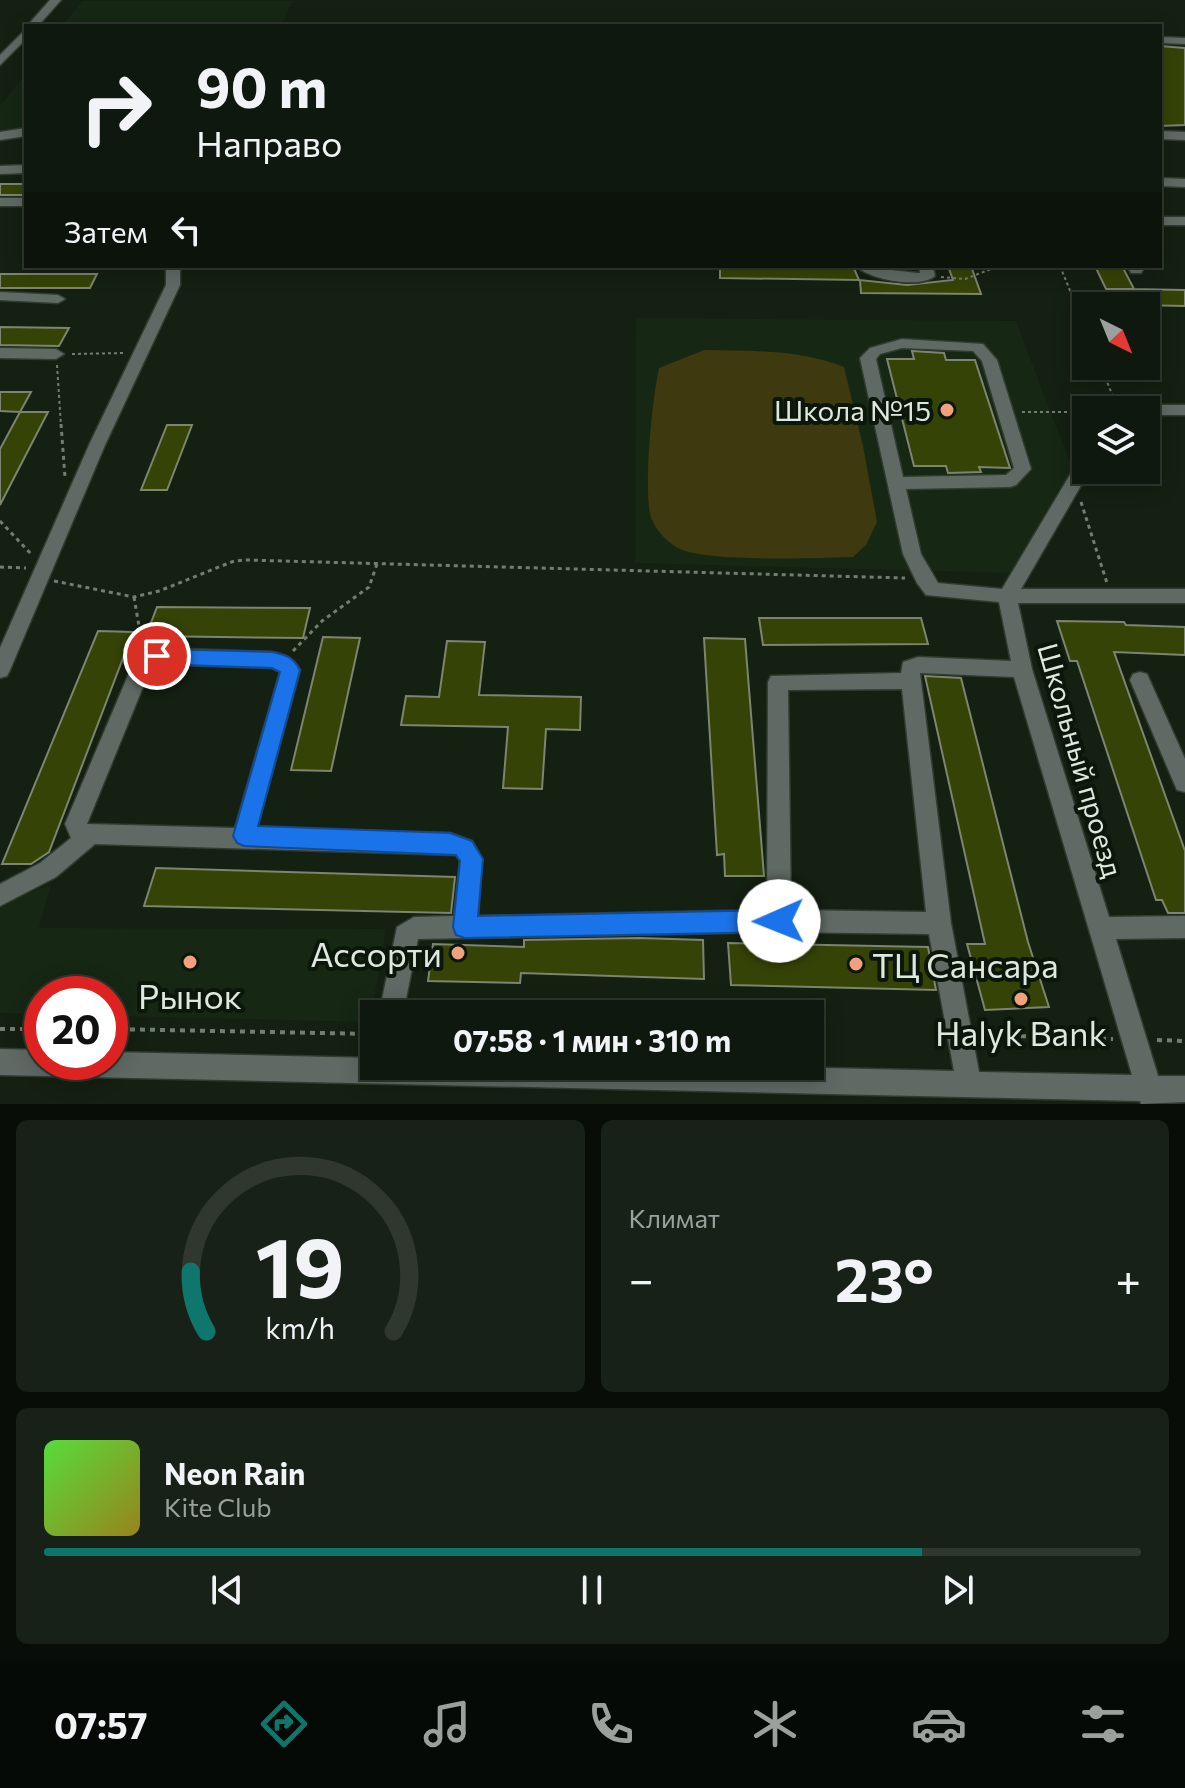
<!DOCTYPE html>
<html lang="ru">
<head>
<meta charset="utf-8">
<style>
	body { margin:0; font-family:Commissioner,sans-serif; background:#182117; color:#f1f3f6; height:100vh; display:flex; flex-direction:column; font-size:30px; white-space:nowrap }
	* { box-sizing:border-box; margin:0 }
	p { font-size:26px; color:#9ba09e }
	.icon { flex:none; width:44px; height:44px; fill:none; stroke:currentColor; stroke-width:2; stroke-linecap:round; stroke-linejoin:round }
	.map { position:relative; height:1104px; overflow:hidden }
	.panel { display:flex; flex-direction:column; gap:16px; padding:16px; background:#080d08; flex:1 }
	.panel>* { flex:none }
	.hud { position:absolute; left:24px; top:24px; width:1138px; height:244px; border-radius:0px; box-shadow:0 4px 20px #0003,0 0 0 2px #2f372e; background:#0f180e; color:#f1f3f6; overflow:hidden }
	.needle { width:52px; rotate:137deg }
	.tools { position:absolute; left:1072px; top:292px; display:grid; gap:16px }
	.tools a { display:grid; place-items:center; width:88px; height:88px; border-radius:0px; background:#0f180e; box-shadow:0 4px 20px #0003,0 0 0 2px #2f372e; font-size:40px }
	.speed { position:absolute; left:24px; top:976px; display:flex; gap:16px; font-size:40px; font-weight:700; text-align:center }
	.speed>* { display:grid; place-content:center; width:104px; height:104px; border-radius:50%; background:#0f180e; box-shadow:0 4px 20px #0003,0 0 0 2px #2f372e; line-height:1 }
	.speed .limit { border:12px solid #d22; background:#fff; color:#111 }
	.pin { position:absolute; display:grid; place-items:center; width:68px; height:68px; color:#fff; margin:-34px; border:4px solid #fff; border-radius:50%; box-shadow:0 2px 8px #0007 }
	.me { position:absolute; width:88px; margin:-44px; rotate:269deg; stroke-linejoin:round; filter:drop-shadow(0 0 6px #0008) }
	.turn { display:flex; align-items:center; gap:28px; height:168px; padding:0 40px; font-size:36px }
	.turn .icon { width:104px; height:104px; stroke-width:2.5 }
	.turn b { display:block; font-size:56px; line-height:68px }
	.then { display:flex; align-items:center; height:76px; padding:0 40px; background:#0003; gap:16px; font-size:30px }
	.big { font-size:60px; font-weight:700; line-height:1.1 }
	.panel .widget { flex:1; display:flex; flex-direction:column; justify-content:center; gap:12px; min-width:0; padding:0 28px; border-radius:12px; background:#182117 }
	.panel .dial { align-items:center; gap:0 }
	.dial svg { height:208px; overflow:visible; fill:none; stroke:#2f372e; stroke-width:7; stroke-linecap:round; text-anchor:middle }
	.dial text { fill:#f1f3f6; stroke:none }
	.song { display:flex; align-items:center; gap:24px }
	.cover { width:96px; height:96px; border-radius:12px; background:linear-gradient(135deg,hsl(110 70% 55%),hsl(50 70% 35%)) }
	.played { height:8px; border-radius:4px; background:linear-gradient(90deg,#0f766e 80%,#2f372e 80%) }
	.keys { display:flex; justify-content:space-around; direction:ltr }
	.heat { display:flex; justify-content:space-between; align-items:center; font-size:44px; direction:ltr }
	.panel .tiles { flex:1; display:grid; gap:16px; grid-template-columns:1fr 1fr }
	.widget:last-child { grid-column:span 2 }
	.trip { position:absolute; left:360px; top:1000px; width:464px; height:80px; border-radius:0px; background:#0f180e; box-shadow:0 4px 20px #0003,0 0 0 2px #2f372e; font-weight:700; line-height:80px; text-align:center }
	.tab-bar { display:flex; height:128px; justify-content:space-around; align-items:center; background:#060a06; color:#9ba09e }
	.tab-bar .icon { width:56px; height:56px }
	.tab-bar .current { color:#0f766e }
	.tab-bar b { font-size:36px; color:#f1f3f6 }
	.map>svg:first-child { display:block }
	.built { fill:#162714 }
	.green { fill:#3e390e }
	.building { fill:#354307; stroke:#7d846f; stroke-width:2 }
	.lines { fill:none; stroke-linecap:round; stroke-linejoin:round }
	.minor-casing { stroke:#303c2f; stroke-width:3 }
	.path-far2 { stroke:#737d71; stroke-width:2; stroke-dasharray:3 3; stroke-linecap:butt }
	.path-far1 { stroke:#737d71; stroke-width:3; stroke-dasharray:4 4; stroke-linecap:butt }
	.path { stroke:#737d71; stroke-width:4; stroke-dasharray:5 5; stroke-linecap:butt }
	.minor { fill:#606a64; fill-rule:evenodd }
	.route { fill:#1a73e8; stroke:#114b97; stroke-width:2 }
	.poi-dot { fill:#f1a17d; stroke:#0b170a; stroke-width:3 }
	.labels { text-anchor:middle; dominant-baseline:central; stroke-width:8; stroke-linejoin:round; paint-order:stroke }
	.poi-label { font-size:28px; fill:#dfe8de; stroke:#0b170a; text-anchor:end }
	.street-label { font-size:28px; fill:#dfe8de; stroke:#0b170a }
	.near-poi-label { font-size:34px; fill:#dfe8de; stroke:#0b170a }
</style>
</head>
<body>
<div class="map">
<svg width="1185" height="1104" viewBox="0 0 1185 1104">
	<rect width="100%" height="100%" fill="#142012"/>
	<!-- built -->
	<path class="built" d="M82,1H293L281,26H62Z
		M26,73V137H0V106Z
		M636,318L1016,321L1072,468L1010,573L635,563Z
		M51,884L39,928L386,929L370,1022L110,1016V994H42V1014L0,1013V905Z"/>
	<!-- green -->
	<path class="green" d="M704,350C751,351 799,349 844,367L863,446L877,522L866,545L853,557C820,558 700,563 676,547C665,540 653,527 650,514C644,482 652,400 659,368Z"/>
	<!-- building -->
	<path class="building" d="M1160,46L1185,48V125L1160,126Z
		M0,184H26V195H0Z
		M720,266H853L859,280L720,278Z
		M948,266H971L981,294L861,293L860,280L907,285L953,280Z
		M1095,266H1122L1134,289H1106Z
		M0,274H97L90,288H0Z
		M1130,289L1185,290V306L1137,305Z
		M0,327L69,328L59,346L0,345Z
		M912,351L944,353L946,360H975L1010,468L979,467L981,472L948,473L946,466H914L887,359H914Z
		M0,392H31L20,412L0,411Z
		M20,412H48L0,505V449Z
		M167,425H192L167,490H141Z
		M157,607L310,608L303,638L146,636Z
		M759,618H921L928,644L763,645Z
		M1057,621L1124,622L1126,625L1185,627V655L1114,652L1185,851V913H1168L1162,900H1156L1077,661H1070Z
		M98,631L133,632L49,852L31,864H2Z
		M323,637L360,638L331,771L291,770Z
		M704,638L745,639L764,876H725L724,854L717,855Z
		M447,641L485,642L479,695L581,697L580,730L546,729L542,789L503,788L508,727L401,725L406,696L439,697Z
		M925,676L961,678L1028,942L1049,1007L985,1010L967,944H985Z
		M156,868L455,877L451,913L144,906Z
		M640,938L703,940L704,979L521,973L520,983L428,981L433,944L524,947V940Z
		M728,943L928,947L936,990L731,985Z"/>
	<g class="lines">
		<defs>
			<path id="minor" d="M50,0H61L38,26H27Z
				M26,29V39L0,65V55Z
				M1160,37L1185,38V44L1160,43Z
				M26,128V136L0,140V132Z
				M1160,131L1185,132V140L1160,139Z
				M26,165V173L0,174V166Z
				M1160,178L1185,179V187L1160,186Z
				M0,198H26V206H0Z
				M1160,217H1185V225H1160Z
				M166,266H180V285L105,445L10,670L7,676L0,678V648L89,445L166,285Z
				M856,266L918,273H920L919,266H933L935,276C920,289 870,280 856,266Z
				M1127,266H1141L1143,270L1141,273H1131Z
				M0,292L58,295L65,299L58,303L0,300Z
				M902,339L983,344L997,360L1031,469L1016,485L1010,487L906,489L921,554L938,583L1002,589L1080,458L1086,456V470H1090L1021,589H1185V603H1018L1032,669L1109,917L1185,916V938L1116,939L1158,1076H1185V1102L1141,1104L1140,1101L0,1075V1049L42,1050V1062H110V1052L374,1058V1066H735L954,1071L929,934L779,932L418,939L403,1014H379L397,927L414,917L454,916L460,861L456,855L95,844L56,877L0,906V884L40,863L71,838L65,824L135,659L138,654L157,648L272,652C286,655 293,657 300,670L257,828L450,833L472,841L482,859L478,916L767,910L768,682L771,676L901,673L903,662L918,657L1011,661L999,602L926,595L917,583L903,554L860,358L870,348ZM902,348L973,351L982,361L1014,468L1006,475L903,477L876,359L880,354ZM157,664L272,668L280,672L235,828L87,824L152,665ZM920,673L1014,677L1132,1075L979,1072L951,923ZM902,689L926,912L791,910L788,690Z
				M0,348L56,349L64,354L56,359L0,358Z
				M1115,405H1185V415H1146V410H1107Z
				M1140,672L1147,674L1185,759V792L1177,790L1130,680L1133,674Z"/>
		</defs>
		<!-- minor casing -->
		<use href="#minor" class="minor-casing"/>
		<!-- path-far2 -->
		<path class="path-far2" d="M1060,266L1086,330
			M941,277L965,279L999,266
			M72,354L125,353
			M57,365L61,426
			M1101,366L1113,397
			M1022,412H1086"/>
		<!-- path-far1 -->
		<path class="path-far1" d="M61,424L65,477
			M1081,502L1107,583
			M0,521L32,555
			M0,567L26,568
			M54,581L134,597L159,591L234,561L246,560L905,578
			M134,597L142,644
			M293,651L322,621L369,587L377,564"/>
		<!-- path -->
		<path class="path" d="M0,1029H42
			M110,1029L374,1034
			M981,1035L1113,1039
			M1157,1040L1185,1041"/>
		<!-- minor -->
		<use href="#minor" class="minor"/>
	</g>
	<!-- route -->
	<path class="route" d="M157,649L272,652C286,655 293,657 300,670L258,826L450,833L472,841L483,859L478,916L779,910L787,913L790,921L787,929L779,932L465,938L456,935L453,927L460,861L456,855L244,846L237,843L233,836L280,672L272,668L157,664L150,662L147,656L150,651Z"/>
	<!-- markers -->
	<g class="poi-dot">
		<circle cx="947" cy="410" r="8"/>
		<circle cx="458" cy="953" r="8"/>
		<circle cx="190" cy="962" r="8"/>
		<circle cx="856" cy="964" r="8"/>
		<circle cx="1021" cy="999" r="8"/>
	</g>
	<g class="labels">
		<!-- poi labels -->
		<g class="poi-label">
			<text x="931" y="410">Школа №15</text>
		</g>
		<!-- street labels -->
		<g class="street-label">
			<text transform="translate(1081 760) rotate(74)">Школьный проезд</text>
		</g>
		<!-- near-poi labels -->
		<g class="near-poi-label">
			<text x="442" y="953" text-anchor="end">Ассорти</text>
			<text x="872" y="964" text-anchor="start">ТЦ Сансара</text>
			<text x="190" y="995">Рынок</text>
			<text x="1021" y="1032">Halyk Bank</text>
		</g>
	</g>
</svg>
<div class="tools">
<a><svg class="needle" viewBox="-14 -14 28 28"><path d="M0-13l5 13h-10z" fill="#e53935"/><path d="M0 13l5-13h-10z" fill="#9ba09e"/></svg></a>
<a><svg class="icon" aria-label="layers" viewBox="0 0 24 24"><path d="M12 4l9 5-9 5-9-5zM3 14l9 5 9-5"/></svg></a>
</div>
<div class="speed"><div class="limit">20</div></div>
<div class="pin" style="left:157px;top:656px;background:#d93025"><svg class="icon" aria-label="arrive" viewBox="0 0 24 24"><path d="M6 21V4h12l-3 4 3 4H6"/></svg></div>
<svg class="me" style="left:779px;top:921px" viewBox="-20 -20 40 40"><circle r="19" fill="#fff"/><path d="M0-13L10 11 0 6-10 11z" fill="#1a73e8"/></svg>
<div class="trip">07:58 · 1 мин · 310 m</div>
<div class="hud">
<div class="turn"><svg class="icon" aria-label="right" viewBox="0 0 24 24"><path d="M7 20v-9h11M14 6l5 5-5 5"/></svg><div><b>90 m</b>Направо</div></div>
<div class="then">Затем<svg class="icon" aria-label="left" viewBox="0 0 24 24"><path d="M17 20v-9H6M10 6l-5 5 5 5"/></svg></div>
</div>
</div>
<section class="panel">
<div class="tiles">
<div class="widget dial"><svg viewBox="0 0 100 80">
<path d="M14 69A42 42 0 1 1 86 69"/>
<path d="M14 69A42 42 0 0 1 8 46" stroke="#0f766e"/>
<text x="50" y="56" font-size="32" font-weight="700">19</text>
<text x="50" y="72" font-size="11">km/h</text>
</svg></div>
<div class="widget"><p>Климат</p>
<div class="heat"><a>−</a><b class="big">23°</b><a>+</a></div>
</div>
<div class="widget">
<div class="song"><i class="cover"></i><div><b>Neon Rain</b><p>Kite Club</p></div></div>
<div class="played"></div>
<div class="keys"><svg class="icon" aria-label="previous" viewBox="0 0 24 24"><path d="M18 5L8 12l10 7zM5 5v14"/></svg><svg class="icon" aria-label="pause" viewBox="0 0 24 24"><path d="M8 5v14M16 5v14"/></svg><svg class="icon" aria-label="next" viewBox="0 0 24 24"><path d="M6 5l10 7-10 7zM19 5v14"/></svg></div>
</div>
</div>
</section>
<nav class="tab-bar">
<b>07:57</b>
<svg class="icon current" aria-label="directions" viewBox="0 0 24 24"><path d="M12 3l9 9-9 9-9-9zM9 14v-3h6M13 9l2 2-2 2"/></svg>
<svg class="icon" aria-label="music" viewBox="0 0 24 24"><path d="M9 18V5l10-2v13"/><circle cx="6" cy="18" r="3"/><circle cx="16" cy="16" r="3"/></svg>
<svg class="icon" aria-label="phone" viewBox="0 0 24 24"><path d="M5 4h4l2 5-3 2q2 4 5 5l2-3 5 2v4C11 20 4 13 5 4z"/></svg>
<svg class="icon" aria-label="climate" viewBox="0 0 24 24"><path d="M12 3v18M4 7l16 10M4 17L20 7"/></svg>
<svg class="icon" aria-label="car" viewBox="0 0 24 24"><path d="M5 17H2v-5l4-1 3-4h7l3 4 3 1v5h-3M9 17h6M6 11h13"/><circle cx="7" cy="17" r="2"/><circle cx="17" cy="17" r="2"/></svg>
<svg class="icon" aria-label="filters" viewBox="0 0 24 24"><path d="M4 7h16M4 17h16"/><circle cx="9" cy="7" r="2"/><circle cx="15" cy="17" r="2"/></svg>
</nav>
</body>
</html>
